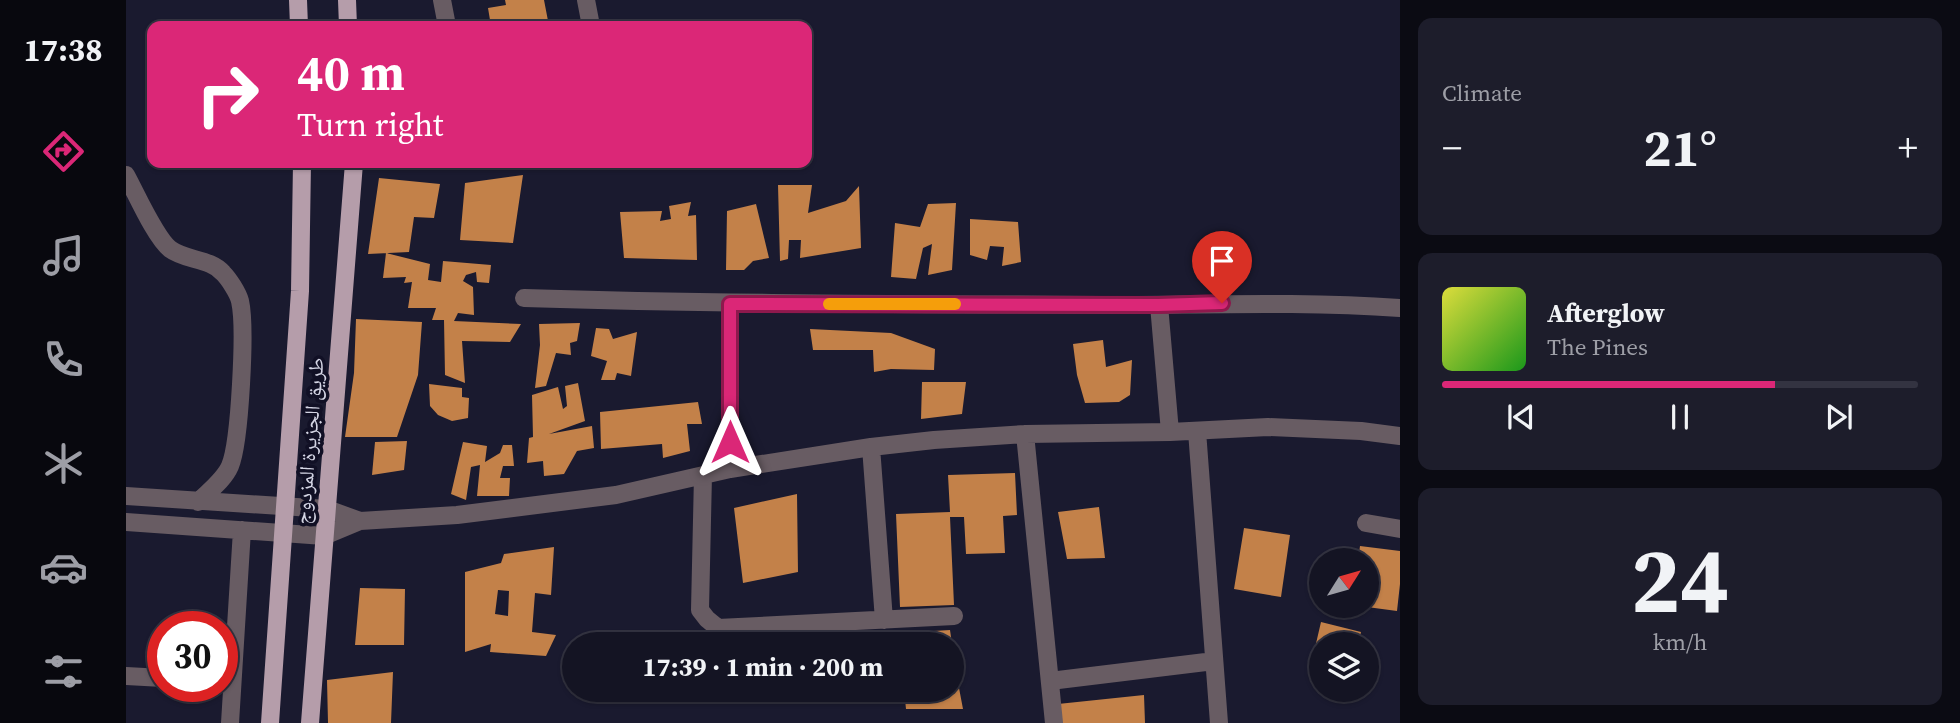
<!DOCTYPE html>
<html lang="en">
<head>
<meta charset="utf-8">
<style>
	body { margin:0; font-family:"Source Serif 4","Noto Naskh Arabic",serif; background:#1d1d2b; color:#f1f3f6; height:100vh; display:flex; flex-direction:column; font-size:26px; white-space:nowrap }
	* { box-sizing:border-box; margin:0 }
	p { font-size:23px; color:#9d9ea6 }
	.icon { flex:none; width:38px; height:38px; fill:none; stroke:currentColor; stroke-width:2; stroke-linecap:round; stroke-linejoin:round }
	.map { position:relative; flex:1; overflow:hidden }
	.side { display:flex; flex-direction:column; gap:18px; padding:18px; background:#0b0b13; width:560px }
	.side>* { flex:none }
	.banner { position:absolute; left:21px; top:21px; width:665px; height:147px; border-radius:14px; box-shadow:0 2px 5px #0004,0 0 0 2px #333341; background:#db2777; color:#fff; overflow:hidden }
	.needle { width:46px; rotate:53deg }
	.controls { position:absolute; left:1183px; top:548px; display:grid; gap:14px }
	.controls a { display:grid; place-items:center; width:70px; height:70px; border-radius:50%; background:#141423; box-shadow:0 2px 5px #0004,0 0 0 2px #333341; font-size:35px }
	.speed { position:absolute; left:21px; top:611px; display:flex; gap:14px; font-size:35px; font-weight:700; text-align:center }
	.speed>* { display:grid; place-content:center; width:91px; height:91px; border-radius:50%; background:#141423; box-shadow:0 2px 5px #0004,0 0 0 2px #333341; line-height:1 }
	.speed .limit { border:10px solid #d22; background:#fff; color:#111 }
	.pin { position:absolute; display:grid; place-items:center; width:60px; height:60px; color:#fff; margin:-72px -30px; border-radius:50% 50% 50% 0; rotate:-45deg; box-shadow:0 0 7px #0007 }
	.pin .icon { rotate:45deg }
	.me { position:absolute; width:77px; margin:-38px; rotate:0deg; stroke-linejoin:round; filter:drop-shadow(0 0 5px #0008) }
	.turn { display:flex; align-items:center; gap:24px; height:147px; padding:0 35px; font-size:32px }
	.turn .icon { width:91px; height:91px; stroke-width:2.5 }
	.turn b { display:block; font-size:49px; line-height:60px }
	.big { font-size:52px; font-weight:700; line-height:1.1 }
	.side .card { flex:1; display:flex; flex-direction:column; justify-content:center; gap:10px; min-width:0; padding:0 24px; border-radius:14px; background:#1d1d2b }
	.side .dial { align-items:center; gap:0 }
	.dial b { font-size:91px; line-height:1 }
	.song { display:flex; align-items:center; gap:21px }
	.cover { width:84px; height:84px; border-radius:10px; background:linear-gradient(135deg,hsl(60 70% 55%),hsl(120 70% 35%)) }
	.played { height:7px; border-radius:4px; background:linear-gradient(90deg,#db2777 70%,#333341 70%) }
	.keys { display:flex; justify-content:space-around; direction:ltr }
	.heat { display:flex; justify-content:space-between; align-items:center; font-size:38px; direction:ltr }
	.trip { position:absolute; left:436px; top:632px; width:402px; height:70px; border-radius:35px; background:#141423; box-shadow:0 2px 5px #0004,0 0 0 2px #333341; font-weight:700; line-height:70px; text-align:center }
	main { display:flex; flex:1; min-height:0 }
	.tabs { display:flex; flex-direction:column; width:126px; justify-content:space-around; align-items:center; background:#08080e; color:#9d9ea6 }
	.tabs .icon { width:49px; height:49px }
	.tabs .selected { color:#db2777 }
	.tabs b { font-size:32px; color:#f1f3f6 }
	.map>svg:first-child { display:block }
	.building { fill:#c38149; fill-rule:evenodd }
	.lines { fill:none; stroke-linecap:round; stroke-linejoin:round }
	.minor { stroke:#685c63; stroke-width:18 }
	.major { stroke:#b59daa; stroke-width:18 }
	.route-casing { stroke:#8e194d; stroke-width:18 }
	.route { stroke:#db2777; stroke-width:12 }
	.slow { stroke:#f59e0b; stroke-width:12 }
	.labels { text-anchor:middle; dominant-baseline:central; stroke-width:7; stroke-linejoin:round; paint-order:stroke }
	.street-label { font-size:21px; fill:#d4d5e4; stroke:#111025 }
</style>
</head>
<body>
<main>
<nav class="tabs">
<b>17:38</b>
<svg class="icon selected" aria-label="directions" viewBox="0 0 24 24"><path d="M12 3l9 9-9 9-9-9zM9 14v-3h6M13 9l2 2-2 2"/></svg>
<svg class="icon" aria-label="music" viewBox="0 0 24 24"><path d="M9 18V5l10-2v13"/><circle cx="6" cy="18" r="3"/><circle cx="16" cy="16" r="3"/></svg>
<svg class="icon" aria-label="phone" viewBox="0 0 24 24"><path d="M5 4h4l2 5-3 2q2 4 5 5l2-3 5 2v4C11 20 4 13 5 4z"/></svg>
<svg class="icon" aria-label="climate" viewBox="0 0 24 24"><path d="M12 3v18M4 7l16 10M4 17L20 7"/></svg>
<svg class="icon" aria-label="car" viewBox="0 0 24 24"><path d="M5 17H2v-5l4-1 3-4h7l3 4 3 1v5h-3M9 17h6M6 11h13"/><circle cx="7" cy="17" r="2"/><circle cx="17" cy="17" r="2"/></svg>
<svg class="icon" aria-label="filters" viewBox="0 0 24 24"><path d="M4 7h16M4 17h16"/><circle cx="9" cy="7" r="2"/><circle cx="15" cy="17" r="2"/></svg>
</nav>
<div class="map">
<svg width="1274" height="723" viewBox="0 0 1274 723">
	<rect width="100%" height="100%" fill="#1a1a2f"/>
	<!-- building -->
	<path class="building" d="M379,0H418L423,26H365L362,8L380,5Z
		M397,175L387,243L334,240L339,183Z
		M253,178L314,184L308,218L288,217L283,252L242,254Z
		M652,185H686L682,213L720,201L733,186L735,248L674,258L675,240H663L662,259L654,261Z
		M565,202L562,216L570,215L571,260L498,258L494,212L536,211L534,221L545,219L543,206Z
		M830,203L826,270L802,275L806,244L797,248L790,279L765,277L769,223L794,227L802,204Z
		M630,204L643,258L627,261L618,270H600L601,211Z
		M844,219L892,222L895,262L876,266L878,247L864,246L861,260L844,255Z
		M260,253L304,264L302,280L315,282L317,261L365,265L363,283L351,282L350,272L340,275L337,281L347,287L348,315L332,313L328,321L395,324L384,342L336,341L339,383L319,375L318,320H306L310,308H282L286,282L278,283L280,277L257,278Z
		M230,319L296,322L292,375L271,437H219L228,373Z
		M454,323L451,341L444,343L445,355L430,353L420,386L409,388L414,345L413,324Z
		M470,328L483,329L487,339L511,332L505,376L491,373L489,380H475L481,361L465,356Z
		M684,329L765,333L809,349L808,370L765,369L748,372L747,350H687Z
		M977,340L980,367L1006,360L1004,395L993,402L959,403L951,375L947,344Z
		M796,382H840L836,414L795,419Z
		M452,383L459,421L423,434L466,426L468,448L451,451L438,474L418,476L417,461L401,463L403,438L407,437L406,395L432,387L437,409L441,406L439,386Z
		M303,384L336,388V397L343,398L342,418L326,421L312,415L304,406Z
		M572,402L576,424H561L564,451L537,458L536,444L475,449L474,412Z
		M281,441L278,470L246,475L249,442Z
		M337,442L361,446L359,462L374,453L377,445H386L388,466H377L374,478H384L383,496H351L354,465L345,467L340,500L325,494Z
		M889,473L891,515L877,516L879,553L840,554L838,517H824L828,605L774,607L770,514L824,512L822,475Z
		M671,494L672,572L617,583L608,508Z
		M973,507L979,558L941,559L932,512Z
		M1118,528L1164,535L1155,597L1108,589Z
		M1234,546L1274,551V584L1271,611L1241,607V560H1232Z
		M428,547L425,595L409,593L406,632L430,635L420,656L364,652L365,644L339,652V572L375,563L378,554ZM372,590L383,591L382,616L369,614Z
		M234,588L279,589L278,645H229Z
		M1195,622L1235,632L1232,644H1195V667L1185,665Z
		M824,630L826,644H775L774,633Z
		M719,636L757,643V644H718Z
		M826,651L837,709H780L778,690H826Z
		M267,672L265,723H202L201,680Z
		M715,690H753V694H714Z
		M1018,695L1019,723H934L932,704Z"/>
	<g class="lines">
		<!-- minor -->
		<path class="minor" d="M316,0L321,26
			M460,0L465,26
			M0,175C10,193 29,237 44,249C60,261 84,258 97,273C103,279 112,293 114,301C120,327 114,442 104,466C98,480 83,491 72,502
			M398,298C591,304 784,304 977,305C1076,305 1175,301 1274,308
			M1033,305L1044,432
			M1071,431L1093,723
			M899,434L928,723
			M745,447L758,620
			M604,469V304
			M577,475L574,610L581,619L592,628L828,616
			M0,496L201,509L234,521
			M0,522L198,536L234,521L331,515L490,495L604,469L745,447L808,440L899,434L1044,432L1142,427L1235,431L1274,436
			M1240,523L1274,529
			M0,676L37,678
			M924,681L1088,661
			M104,723L116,530"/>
		<!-- major -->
		<path class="major" d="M172,0L173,26
			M221,0L222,26
			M144,723L174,291L176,163
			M184,723L228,163"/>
	</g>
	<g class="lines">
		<defs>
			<path id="route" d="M604,442V304L1032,305L1096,303"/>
		</defs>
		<!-- route casing -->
		<use href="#route" class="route-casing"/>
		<!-- route -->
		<use href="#route" class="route"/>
		<!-- slow -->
		<path class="slow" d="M703,304H829"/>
	</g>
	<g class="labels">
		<!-- street labels -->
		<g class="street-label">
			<text transform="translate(183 441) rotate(-85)">طريق الجزيرة المزدوج</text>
		</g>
	</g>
</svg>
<div class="controls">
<a><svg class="needle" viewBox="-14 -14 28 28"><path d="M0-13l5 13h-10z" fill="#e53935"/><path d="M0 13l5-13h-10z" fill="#9d9ea6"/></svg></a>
<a><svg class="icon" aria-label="layers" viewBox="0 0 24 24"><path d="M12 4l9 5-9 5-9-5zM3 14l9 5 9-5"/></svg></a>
</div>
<div class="speed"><div class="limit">30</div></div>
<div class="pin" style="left:1096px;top:303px;background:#d93025"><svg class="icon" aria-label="arrive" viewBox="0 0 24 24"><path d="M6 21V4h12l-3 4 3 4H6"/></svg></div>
<svg class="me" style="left:604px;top:442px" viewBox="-20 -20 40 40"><path d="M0-17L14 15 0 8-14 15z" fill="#db2777" stroke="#fff" stroke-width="4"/></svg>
<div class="trip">17:39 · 1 min · 200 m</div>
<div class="banner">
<div class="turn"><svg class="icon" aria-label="right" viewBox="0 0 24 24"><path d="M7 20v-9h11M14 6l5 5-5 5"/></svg><div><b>40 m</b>Turn right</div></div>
</div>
</div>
<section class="side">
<div class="card"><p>Climate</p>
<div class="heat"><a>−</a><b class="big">21°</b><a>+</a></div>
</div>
<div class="card">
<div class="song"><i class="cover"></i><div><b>Afterglow</b><p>The Pines</p></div></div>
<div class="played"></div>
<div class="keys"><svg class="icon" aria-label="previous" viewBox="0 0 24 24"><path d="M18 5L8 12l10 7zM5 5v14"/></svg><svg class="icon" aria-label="pause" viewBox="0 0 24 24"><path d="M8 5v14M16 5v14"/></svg><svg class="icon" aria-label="next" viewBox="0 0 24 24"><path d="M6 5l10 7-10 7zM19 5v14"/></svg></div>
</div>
<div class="card dial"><b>24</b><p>km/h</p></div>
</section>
</main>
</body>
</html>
